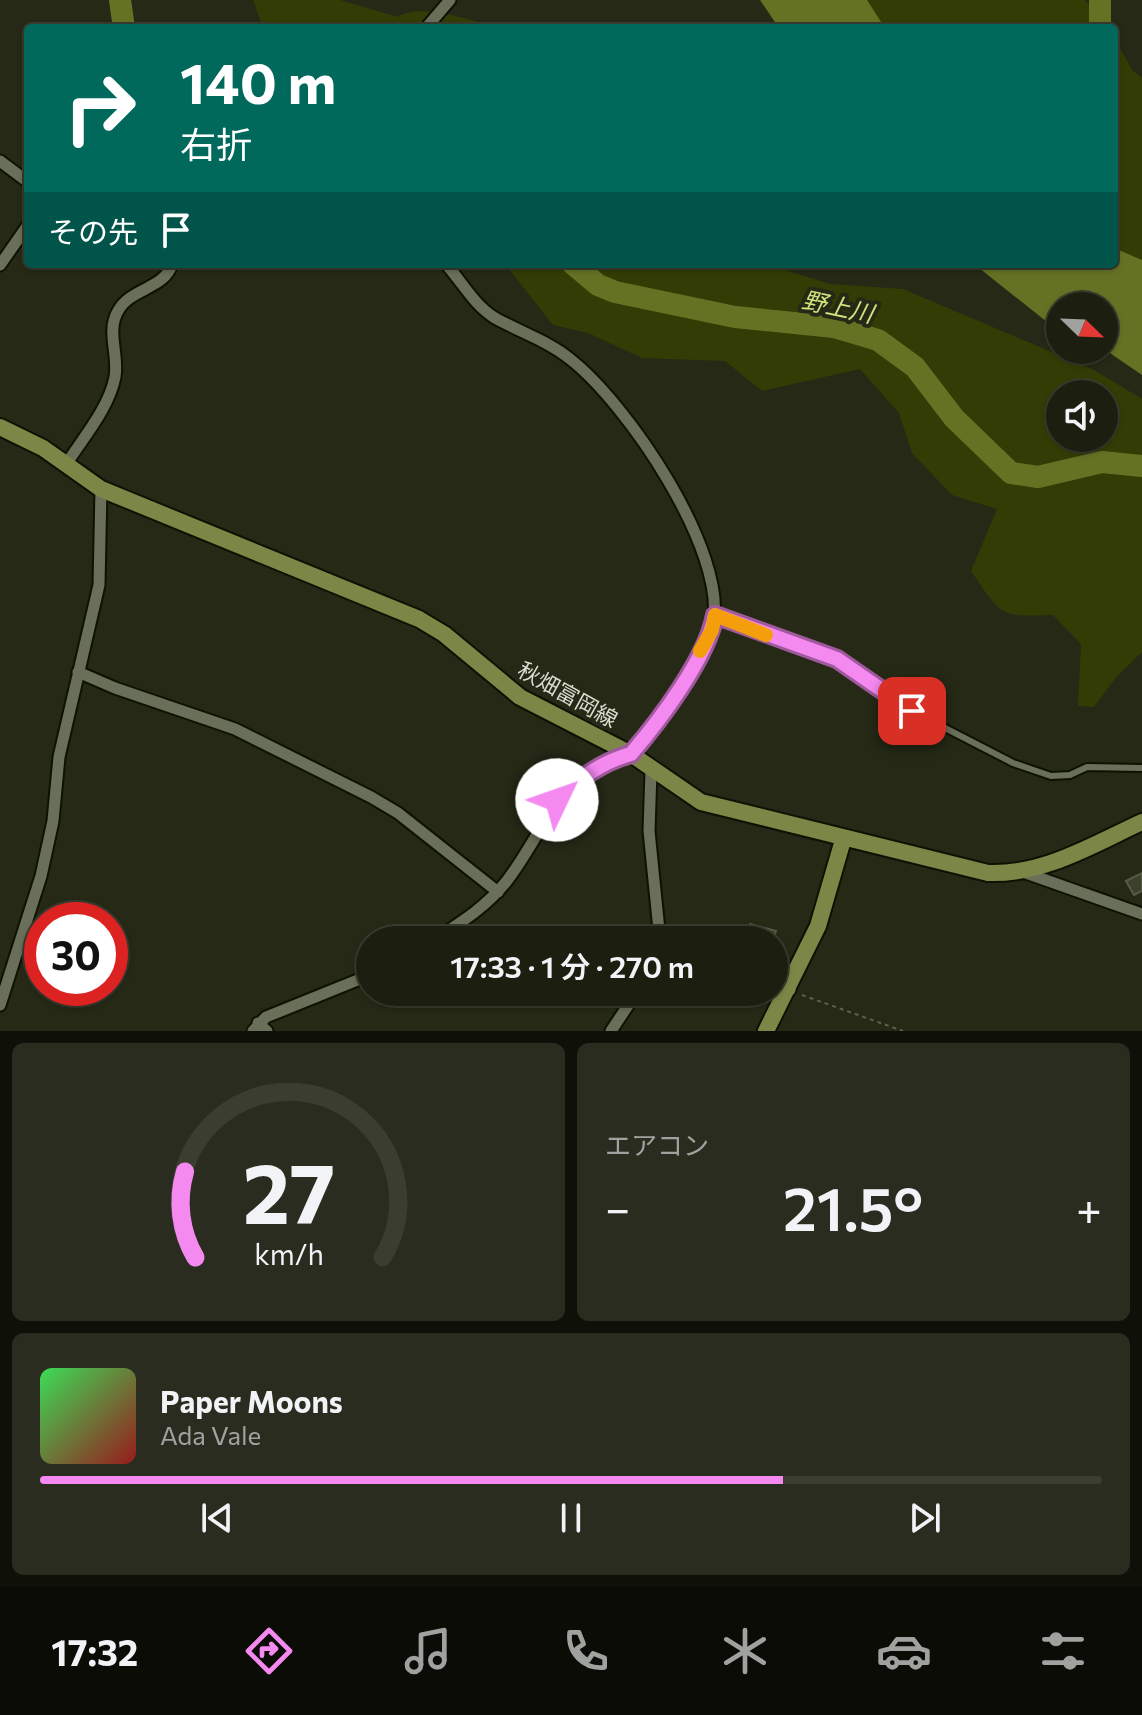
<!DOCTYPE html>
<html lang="ja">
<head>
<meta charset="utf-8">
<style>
	body { margin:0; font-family:Commissioner,"Noto Sans JP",sans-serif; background:#292c1e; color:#f1f3f6; height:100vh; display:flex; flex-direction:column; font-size:30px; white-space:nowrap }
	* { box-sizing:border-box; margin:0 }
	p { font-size:26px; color:#a0a29f }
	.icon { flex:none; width:44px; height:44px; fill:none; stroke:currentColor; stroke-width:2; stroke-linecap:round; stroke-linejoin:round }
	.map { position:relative; height:1031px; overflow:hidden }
	.side { display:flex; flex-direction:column; gap:12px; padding:12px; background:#0f1109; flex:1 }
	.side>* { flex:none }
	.guide { position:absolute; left:24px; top:24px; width:1094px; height:244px; border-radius:8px; box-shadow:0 2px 6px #0004,0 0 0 2px #3a3d30; background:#00695c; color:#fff; overflow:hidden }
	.needle { width:52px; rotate:113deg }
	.tools { position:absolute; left:1046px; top:292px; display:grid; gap:16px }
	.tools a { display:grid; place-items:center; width:72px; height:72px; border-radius:50%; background:#1c1f10; box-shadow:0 2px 6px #0004,0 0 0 2px #3a3d30; font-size:40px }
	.speed { position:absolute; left:24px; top:902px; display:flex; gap:16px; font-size:40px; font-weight:700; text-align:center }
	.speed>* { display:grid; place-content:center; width:104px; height:104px; border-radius:50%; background:#1c1f10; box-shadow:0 2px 6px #0004,0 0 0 2px #3a3d30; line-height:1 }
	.speed .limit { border:12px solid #d22; background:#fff; color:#111 }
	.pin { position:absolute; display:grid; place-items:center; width:68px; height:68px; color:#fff; margin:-34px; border-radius:16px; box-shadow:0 4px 12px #0006 }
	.me { position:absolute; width:88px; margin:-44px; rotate:48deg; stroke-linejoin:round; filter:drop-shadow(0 0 6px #0008) }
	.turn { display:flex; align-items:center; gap:28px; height:168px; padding:0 24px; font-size:36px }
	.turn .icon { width:104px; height:104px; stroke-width:2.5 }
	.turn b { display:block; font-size:56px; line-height:68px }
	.then { display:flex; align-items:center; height:76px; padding:0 24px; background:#0003; gap:16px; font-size:30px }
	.big { font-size:60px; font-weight:600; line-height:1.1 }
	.side .tile { flex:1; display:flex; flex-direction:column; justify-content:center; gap:12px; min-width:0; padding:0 28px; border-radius:12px; background:#292c1e }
	.side .dial { align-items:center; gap:0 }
	.dial svg { height:208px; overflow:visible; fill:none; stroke:#3a3d30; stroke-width:7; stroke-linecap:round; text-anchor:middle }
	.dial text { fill:#f1f3f6; stroke:none }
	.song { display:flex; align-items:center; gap:24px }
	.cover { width:96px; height:96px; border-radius:12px; background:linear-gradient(135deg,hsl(130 70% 55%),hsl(0 70% 35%)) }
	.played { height:8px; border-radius:4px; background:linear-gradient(90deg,#f489f0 70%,#3a3d30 70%) }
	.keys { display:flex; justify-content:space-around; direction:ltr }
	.heat { display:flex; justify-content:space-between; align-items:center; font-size:44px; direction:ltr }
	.side .tiles { flex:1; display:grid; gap:12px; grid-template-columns:1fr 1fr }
	.tile:last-child { grid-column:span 2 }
	.trip { position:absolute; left:356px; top:926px; width:432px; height:80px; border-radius:40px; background:#1c1f10; box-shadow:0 2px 6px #0004,0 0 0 2px #3a3d30; font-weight:600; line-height:80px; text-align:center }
	.tabs { display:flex; height:128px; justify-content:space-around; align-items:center; background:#0b0c06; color:#a0a29f }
	.tabs .icon { width:56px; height:56px }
	.tabs .current { color:#f489f0 }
	.tabs b { font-size:36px; color:#f1f3f6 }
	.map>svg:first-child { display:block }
	.green { fill:#343c05; fill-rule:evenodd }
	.water { fill:#657224 }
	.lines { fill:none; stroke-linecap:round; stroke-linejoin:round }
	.river { stroke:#657224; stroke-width:22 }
	.building { fill:#3c412c; stroke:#565b46; stroke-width:2 }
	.lane-casing { stroke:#0e1202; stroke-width:10 }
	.street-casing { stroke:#0e1202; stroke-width:15 }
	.secondary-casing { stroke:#0e1202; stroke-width:20 }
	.path { stroke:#5c604f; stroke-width:2; stroke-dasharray:4 4; stroke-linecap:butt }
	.lane { stroke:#6a6f59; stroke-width:6 }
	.street { stroke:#6a6f59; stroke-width:11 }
	.secondary { stroke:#7c8747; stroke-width:16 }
	.route-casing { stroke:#9f599c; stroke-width:20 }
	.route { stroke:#f489f0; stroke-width:14 }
	.slow { stroke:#f59e0b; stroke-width:14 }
	.labels { text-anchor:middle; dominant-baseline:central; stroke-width:8; stroke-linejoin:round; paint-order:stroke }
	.street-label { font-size:22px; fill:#d9ddd0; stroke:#252916 }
	.water-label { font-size:24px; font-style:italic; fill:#cfe47b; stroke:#252916 }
</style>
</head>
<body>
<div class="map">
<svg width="1142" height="1031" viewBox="0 0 1142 1031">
	<rect width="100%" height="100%" fill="#252916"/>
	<!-- green -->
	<path class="green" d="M253,0H340L398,17C422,1 475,23 503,28H263Z
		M829,0H1085L1106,28H847Z
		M1114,37L1132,70L1142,78V342L1104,306L1114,264Z
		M505,264H765L830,284L903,289L1094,370L1142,399V652L1117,676L1094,707L1078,706L1081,644L1053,615C999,617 1002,616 971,571L997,509L952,495L912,453L899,413L860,369L762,391L725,361L642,358L588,333L553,325ZM1104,394V438H1060V394Z"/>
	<!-- water -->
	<path class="water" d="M760,0H867L885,28H779Z
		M1114,248L1142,260V375L1104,349V306H1060V328L1047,322L974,264H1114Z"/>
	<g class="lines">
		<!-- river -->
		<path class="river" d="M120,0L124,28
			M1100,0V28
			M573,264L598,285L615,292L735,317L834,327L878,340L915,367L954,418L1011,473L1038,477L1102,462L1142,466"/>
	</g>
	<!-- building -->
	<path class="building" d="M1142,873V891L1134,895L1126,881Z
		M750,924L776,931L773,940H745Z"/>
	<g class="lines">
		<defs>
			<path id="lane" d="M715,615L848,664L912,711L1013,763L1051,776L1070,775L1087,767L1142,768"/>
			<path id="street" d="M426,28L450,0
				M0,161L28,182
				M0,265L28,225
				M67,463C83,438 109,408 115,377C119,355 106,331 118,311C130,288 165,289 172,264
				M78,672L115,688L235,729L371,797L398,813L498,892
				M651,771L649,831L660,940
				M1023,872L1142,914
				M434,940C460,923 486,907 506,882C547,829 556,773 631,754C653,728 706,657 713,625C728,552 627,403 570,359C548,341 520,332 495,318C474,305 462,282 446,264
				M774,985L790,990
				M0,1005L41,876L53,821L59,757L99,585L101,489
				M258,1023L267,1031
				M253,1031L266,1017L370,975
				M611,1031L637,992"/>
			<path id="secondary" d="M0,427L43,448L101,489L419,619L444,634L520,697L631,754L701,802L988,873C1044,875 1092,845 1142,822
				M766,1031L818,926L843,840"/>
		</defs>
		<!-- lane casing -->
		<use href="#lane" class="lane-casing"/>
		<!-- street casing -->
		<use href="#street" class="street-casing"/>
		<!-- secondary casing -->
		<use href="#secondary" class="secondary-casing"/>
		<!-- path -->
		<path class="path" d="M802,995L903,1031"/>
		<!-- lane -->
		<use href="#lane" class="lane"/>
		<!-- street -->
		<use href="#street" class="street"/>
		<!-- secondary -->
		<use href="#secondary" class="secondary"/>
	</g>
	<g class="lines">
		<defs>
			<path id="route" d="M557,800C579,779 601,762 631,754C660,720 707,658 715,615L837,659L912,711"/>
		</defs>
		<!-- route casing -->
		<use href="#route" class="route-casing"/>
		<!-- route -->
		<use href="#route" class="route"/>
		<!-- slow -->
		<path class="slow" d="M700,651L712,630L715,615L766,635"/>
	</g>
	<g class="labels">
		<!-- street labels -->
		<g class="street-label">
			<text transform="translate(568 694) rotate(29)">秋畑富岡線</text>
		</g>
		<!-- water labels -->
		<g class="water-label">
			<text transform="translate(838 306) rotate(12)">野上川</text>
		</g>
	</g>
</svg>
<div class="tools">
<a><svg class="needle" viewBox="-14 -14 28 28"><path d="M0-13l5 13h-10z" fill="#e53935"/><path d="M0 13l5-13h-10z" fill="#a0a29f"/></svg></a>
<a><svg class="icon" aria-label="sound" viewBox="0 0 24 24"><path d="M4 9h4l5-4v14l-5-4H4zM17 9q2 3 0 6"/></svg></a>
</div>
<div class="speed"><div class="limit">30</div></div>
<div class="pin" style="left:912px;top:711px;background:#d93025"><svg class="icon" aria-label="arrive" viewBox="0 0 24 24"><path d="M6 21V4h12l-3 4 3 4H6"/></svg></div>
<svg class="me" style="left:557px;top:800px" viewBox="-20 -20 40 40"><circle r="19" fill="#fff"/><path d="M0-13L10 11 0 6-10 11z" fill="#f489f0"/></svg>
<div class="trip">17:33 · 1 分 · 270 m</div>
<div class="guide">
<div class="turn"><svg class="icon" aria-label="right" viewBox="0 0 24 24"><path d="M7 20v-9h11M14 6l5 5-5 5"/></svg><div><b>140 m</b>右折</div></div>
<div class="then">その先<svg class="icon" aria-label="arrive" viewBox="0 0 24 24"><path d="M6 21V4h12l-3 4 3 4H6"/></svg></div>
</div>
</div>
<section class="side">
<div class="tiles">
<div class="tile dial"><svg viewBox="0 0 100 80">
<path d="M14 69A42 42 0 1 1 86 69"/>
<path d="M14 69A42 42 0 0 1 10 36" stroke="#f489f0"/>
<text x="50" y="56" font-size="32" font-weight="700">27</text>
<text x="50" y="72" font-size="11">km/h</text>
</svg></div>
<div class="tile"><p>エアコン</p>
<div class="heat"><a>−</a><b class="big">21.5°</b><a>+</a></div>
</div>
<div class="tile">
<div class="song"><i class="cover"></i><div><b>Paper Moons</b><p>Ada Vale</p></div></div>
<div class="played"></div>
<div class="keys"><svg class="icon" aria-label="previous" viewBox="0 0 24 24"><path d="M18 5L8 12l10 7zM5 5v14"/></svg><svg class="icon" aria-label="pause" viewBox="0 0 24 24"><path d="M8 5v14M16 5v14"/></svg><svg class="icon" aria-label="next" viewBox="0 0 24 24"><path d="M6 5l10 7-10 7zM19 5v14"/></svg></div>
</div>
</div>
</section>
<nav class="tabs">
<b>17:32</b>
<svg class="icon current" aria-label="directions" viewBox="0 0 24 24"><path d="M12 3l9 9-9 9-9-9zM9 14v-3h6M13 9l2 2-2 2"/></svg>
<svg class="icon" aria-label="music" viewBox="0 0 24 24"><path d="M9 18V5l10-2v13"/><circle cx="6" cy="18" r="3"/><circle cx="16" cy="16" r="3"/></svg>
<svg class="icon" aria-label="phone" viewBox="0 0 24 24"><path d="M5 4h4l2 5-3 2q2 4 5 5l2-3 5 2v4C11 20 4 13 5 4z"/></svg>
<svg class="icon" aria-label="climate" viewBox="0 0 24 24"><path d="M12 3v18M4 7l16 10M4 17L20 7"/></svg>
<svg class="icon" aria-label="car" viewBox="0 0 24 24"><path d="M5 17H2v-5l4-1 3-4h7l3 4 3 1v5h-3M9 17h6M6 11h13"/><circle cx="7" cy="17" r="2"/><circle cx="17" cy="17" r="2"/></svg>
<svg class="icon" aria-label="filters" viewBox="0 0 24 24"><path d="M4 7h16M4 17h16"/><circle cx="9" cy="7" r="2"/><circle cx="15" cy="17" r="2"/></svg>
</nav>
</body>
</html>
